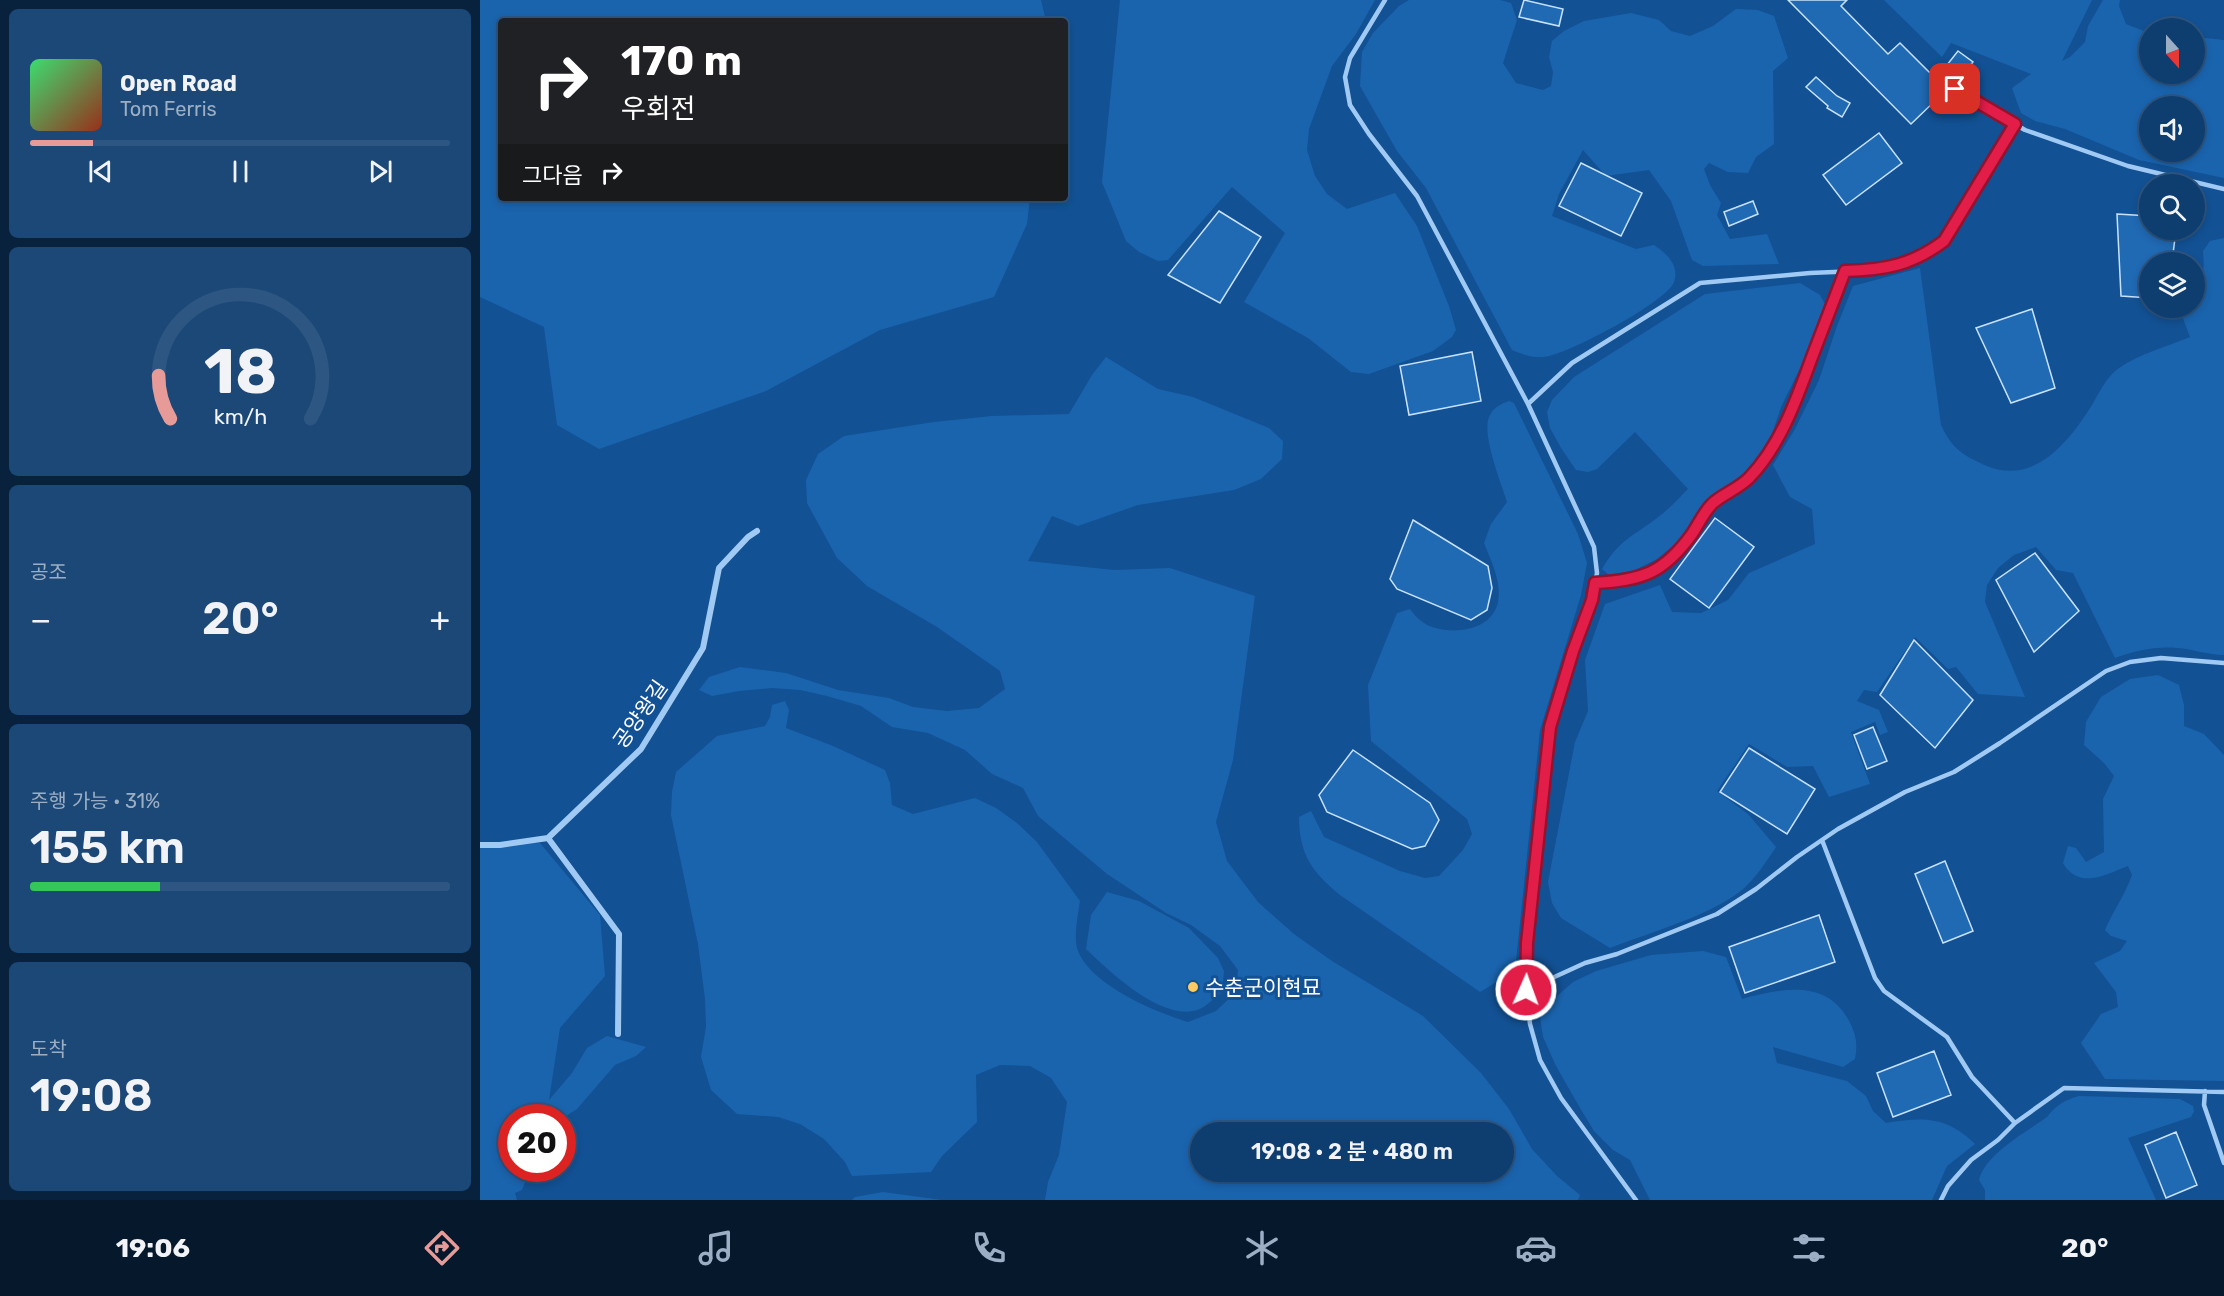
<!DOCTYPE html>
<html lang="ko">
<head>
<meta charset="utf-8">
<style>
	body { margin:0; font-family:Rubik,"Noto Sans KR",sans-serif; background:#1c4877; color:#f1f3f6; height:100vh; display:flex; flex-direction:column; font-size:22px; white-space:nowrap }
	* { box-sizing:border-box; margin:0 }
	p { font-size:20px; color:#9baec3 }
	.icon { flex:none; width:33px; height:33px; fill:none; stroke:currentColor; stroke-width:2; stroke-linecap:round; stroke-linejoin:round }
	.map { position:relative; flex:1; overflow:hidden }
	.drawer { display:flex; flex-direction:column; gap:9px; padding:9px; background:#08223d; width:480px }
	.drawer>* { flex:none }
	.guide { position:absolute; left:18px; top:18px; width:570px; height:183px; border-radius:6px; box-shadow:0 3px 9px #0003,0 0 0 2px #2e5682; background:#202124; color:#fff; overflow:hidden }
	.needle { width:39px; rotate:159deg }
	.controls { position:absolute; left:1659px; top:18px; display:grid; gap:12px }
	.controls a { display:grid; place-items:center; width:66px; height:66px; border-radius:50%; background:#0e3d6f; box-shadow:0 3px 9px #0003,0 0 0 2px #2e5682; font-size:30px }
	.speed { position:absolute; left:18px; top:1104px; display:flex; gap:12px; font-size:30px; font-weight:700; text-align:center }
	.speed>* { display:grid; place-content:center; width:78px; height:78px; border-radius:50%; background:#0e3d6f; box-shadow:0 3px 9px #0003,0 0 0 2px #2e5682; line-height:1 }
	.speed .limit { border:9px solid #d22; background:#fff; color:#111 }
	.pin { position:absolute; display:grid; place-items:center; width:51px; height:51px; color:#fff; margin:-26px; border-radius:12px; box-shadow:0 3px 9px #0006 }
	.me { position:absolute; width:66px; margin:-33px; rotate:2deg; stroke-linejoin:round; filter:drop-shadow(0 0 4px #0008) }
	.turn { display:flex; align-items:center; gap:21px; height:126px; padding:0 24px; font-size:27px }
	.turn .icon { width:78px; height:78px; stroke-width:2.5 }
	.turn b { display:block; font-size:42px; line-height:51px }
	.then { display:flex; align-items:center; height:57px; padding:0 24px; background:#0003; gap:12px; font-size:22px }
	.big { font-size:45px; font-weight:600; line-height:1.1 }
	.drawer .tile { flex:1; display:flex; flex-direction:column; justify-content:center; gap:9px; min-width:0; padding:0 21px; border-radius:9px; background:#1c4877 }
	.drawer .dial { align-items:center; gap:0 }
	.dial svg { height:156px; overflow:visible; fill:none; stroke:#2e5682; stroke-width:7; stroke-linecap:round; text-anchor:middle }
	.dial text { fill:#f1f3f6; stroke:none }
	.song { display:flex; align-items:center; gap:18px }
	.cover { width:72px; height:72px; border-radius:9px; background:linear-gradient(135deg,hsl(140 70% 55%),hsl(10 70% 35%)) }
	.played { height:6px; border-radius:3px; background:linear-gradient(90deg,#e69b98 15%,#2e5682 15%) }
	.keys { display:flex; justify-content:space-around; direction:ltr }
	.heat { display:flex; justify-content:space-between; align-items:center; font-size:33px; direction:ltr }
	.charge { height:9px; border-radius:4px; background:linear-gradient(90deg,#34c759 31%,#2e5682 0) }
	.trip { position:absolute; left:710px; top:1122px; width:324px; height:60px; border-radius:30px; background:#0e3d6f; box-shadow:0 3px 9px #0003,0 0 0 2px #2e5682; font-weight:600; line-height:60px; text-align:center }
	.dock { display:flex; height:96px; justify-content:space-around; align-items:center; background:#06182c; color:#9baec3 }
	.dock .icon { width:42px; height:42px }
	.dock .current { color:#e69b98 }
	.dock b { font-size:27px; color:#f1f3f6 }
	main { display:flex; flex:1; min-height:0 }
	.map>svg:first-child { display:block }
	.green { fill:#1a64ae; fill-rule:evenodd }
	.building { fill:#2069b3; stroke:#c8e2fd; stroke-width:1.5 }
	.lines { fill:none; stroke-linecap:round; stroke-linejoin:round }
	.lane { stroke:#a0c9f3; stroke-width:4.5 }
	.street { stroke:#a0c9f3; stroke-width:6 }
	.route-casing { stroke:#92132f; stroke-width:15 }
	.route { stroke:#e11d48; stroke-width:10 }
	.poi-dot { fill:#ffca62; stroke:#125194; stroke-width:2 }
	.labels { text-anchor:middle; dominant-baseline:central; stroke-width:6; stroke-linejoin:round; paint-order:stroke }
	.street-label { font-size:21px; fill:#fff; stroke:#125194 }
	.poi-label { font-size:21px; fill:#fff; stroke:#125194; text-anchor:start }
</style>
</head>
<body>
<main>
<section class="drawer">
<div class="tile">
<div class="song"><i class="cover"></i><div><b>Open Road</b><p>Tom Ferris</p></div></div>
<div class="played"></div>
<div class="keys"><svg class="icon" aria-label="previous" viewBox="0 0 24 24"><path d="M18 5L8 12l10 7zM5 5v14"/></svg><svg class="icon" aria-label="pause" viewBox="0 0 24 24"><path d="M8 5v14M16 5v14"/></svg><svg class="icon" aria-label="next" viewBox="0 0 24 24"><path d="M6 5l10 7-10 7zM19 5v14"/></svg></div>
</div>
<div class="tile dial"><svg viewBox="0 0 100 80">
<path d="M14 69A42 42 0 1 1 86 69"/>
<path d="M14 69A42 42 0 0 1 8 47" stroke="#e69b98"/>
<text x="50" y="56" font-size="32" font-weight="700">18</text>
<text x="50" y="72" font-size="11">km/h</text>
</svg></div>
<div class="tile"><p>공조</p>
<div class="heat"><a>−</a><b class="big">20°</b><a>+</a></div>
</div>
<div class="tile"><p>주행 가능 · 31%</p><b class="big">155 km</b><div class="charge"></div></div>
<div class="tile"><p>도착</p><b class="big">19:08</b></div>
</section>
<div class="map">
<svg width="1744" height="1200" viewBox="0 0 1744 1200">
	<rect width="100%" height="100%" fill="#125194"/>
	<!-- green -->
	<path class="green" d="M0,0H561L566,21H21V198H550L547,224L514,297L400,330L286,391L119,449L77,425L64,327L0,297Z
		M640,0H895L876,34L852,66L829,129L827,150L835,176L847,194L867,209L915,193L937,226L969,306L976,330L972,337L953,351L889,374L871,372L828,338L764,302L805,233L752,187L688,260L678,261L659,252L646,241L622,182Z
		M929,0H1020L1031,3L1037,20L1023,63L1036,83L1063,90L1071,86L1073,72L1069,57L1072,41L1084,31L1104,21L1151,13L1179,20L1191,31L1210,36L1233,26L1256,9L1278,10L1294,16L1308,58L1293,71L1294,144L1276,157L1268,173L1248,172L1229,163L1224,169L1230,185L1241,203L1237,215L1250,239L1287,234L1299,264L1223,266L1212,260L1191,201L1169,170L1126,176L1103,150L1079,194L1072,216L1156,249L1174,245C1186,253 1200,265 1194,282C1187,302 1085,356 1063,357C1051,358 1042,354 1032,350L946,188L917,151L880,86L882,52L893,33L919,6Z
		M1404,0H1612L1582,61L1590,57L1605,42L1608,26L1623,0H1640L1639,6L1646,24L1669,33L1670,74H1714L1715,37L1744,40V178L1659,160L1585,129L1555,121L1541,113L1532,88L1551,74L1471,43L1462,57ZM1670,106H1714V152H1670Z
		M1744,238V655C1728,655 1713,649 1697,648C1675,646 1655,651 1635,658L1593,573L1576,570L1556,547L1534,555L1518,568L1507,585L1505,602L1545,697L1498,694L1476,667L1468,669L1435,637L1397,692L1384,690L1377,701L1399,710L1408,732L1400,735L1395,722L1371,732L1390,784L1349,797L1333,766L1307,767L1269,744L1237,791L1268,814L1296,847C1286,862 1276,878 1262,890C1232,915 1168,933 1130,948L1081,918L1072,903L1068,882L1095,742L1108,711L1105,660L1125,604L1180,585L1192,612L1221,613L1248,600L1269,573L1335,544L1332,509L1310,497L1293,465L1315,429L1339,380L1357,326L1373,286L1440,268L1461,425C1472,449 1484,456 1507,466C1555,486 1590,440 1612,405C1619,393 1627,376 1639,368C1661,353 1686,347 1710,337L1699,308H1714L1715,288C1725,277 1724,265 1723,251L1730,241Z
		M1320,283L1340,295L1345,304L1327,354L1301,407L1292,434L1276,460L1265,473L1226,500L1199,541L1177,559L1153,571L1130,576L1122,569C1139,540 1152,537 1177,518C1188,510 1198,499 1208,489L1155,432L1117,469L1108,472L1096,470L1081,448L1070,428L1067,412L1072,400L1094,377L1225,294Z
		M626,357L678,389L713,397L789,428L803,441L802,459L781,479L754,490L658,505L598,526L572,516L548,561L634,570L690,568L775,596L753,760L736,822L747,861L778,902L814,934L852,961L943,1016L1001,1073L1029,1109L1052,1149L1077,1176L1100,1195L1098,1200H565L568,1182L579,1155L587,1102L571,1078L550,1066L520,1065L496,1075L497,1122L462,1156L451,1172L372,1176L365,1162L344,1139L320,1124L298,1117L257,1114L231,1090L221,1057L226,1027L225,999L218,944L191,815L192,792L196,772L237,736L285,726L290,717L292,705L305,701L309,710L306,728L353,746L405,770L410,783L412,805L433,814L495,798L516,808L537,823L557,842L600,901C598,915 593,939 598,951C611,985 675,1012 708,1022L736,1011L756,992L758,970L740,946L711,925L686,913L627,874L558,816L543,788L512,774L485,750L448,733L412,727L381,706L347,696L320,690L292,688L259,691L232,696L219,690L229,677L260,667L306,673L358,690L409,698L433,707L467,711L499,708L525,689L520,671L457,627L387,586L357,558L327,503L326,480L338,454L364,436L454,422L512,416L589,414L612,375ZM720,1132H1023V1172H720Z
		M1029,401L1034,403L1098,534L1107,563L1101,595L1060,730L1035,971L1000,992L860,895C832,872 819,854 819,817L831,811L844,837L920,871L945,878L959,876L983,850L992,834L987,819L891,741L888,685L917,613L930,609C936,617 942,623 952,627C976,635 1012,630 1018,602C1022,582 1011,561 1004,543L1011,524L1027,502C1021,483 1000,431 1010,415C1014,407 1021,404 1029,401Z
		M1678,675L1699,685L1704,705V726L1724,734L1744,755V1081L1625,1079L1601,1043L1621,1014L1638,1007L1636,992L1614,963L1640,951L1647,941L1631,936L1625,930C1633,911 1645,895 1652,875L1648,866C1625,875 1599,890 1583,863L1588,846L1596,848L1606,862L1624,852L1623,799L1634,776L1624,763L1604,745L1606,722L1621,697L1650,679Z
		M60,843L120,915L125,976L80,1028L69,1100L92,1073L107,1048L127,1036L166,1047L156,1056L135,1065L97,1109L83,1118H32V1168L50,1169L42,1190L35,1193L37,1200H0V844Z
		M627,892L659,901L709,928L738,958L744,971L742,992C735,997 727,1006 720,1009C684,1024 630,972 606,949L611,915Z
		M1223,951L1246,957L1262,999C1299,989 1345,978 1368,1019C1376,1033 1378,1044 1375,1059L1363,1067L1293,1047L1297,1063L1367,1081L1386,1096L1393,1111L1406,1123C1444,1117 1466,1116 1495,1144L1467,1166L1452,1200H1170L1150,1160L1133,1150L1114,1131L1100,1108L1076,1066L1063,1037L1060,1017L1076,997L1093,982L1116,971L1171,955Z
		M1599,1096L1700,1099L1713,1106L1714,1111L1711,1117L1648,1138L1676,1200H1505V1190L1499,1180C1505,1154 1545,1133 1567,1117C1576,1105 1585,1100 1599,1096Z
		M403,1192L462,1200H372L375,1197Z"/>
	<!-- building -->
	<path class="building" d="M1044,0L1083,9L1079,26L1039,17Z
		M1308,0H1367L1361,6L1408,54L1420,43L1460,83L1453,89L1460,96L1431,124Z
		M1478,51L1493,62L1481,77L1467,65Z
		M1336,77L1357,96L1370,103L1362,117L1347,108L1348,106L1326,87Z
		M1399,133L1422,163L1366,205L1343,175Z
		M1101,163L1162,193L1141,236L1079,206Z
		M1273,201L1278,214L1249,226L1244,212Z
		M739,211L781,237L740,303L688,275Z
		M1637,214L1670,216V230H1696L1692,262H1670V298L1641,296Z
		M1552,309L1575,388L1531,403L1496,328Z
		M992,352L1001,401L929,415L920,366Z
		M1235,518L1274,547L1229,608L1190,579Z
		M933,520L1008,566L1012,588L1007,610L991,620L917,589L910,579Z
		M1555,553L1599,611L1554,652L1516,580Z
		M1434,640L1493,700L1455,748L1400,695Z
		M1393,727L1407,761L1387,769L1374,735Z
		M1269,748L1335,789L1307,834L1240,792Z
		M873,750L950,803L959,820L945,846L932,849L847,812L839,795Z
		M1465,861L1493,931L1463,943L1435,874Z
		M1339,915L1355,962L1265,993L1249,947Z
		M1454,1051L1471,1095L1413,1117L1397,1073Z
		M1696,1132L1717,1185L1686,1198L1665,1145Z"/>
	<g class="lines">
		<!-- lane -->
		<path class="lane" d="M905,0L870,58L865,77L870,105L889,134L937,196L1048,404L1114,547L1117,573L1112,600L1093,651L1070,727L1047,943L1046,990L1050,1024L1060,1060L1081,1098L1156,1200
			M1475,89L1545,130L1648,166L1744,189
			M1048,404L1092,363L1220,283L1330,273L1402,270L1427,263L1451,251L1464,241L1535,124
			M1115,583C1162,579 1183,575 1212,534C1218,525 1224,512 1232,504C1241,495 1258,489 1269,478C1300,446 1315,401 1331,361C1342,331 1354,301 1365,271
			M1342,840L1395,978L1404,991L1467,1037L1492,1077L1535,1123
			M1046,990L1105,963L1137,954L1237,914L1276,889L1317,857L1358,829L1425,792L1474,772L1520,743L1626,671L1650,662L1681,658L1744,663
			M1725,1091L1724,1105L1744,1163
			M1461,1200L1468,1186L1491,1160L1518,1140L1535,1123L1584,1088L1744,1092"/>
		<!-- street -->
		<path class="street" d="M68,838L139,934L138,1034
			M0,845H20L68,838L161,749L223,648L239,568L268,537L277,531"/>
	</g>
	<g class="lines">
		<defs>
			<path id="route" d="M1046,990L1047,943L1070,727L1093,651L1112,600L1115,583C1162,580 1183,574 1212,534C1218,525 1224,512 1232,504C1241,495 1258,489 1269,478C1301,445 1317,398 1332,357C1343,328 1354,300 1365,271C1405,270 1432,265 1464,241L1535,124L1475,89"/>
		</defs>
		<!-- route casing -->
		<use href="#route" class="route-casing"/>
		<!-- route -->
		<use href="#route" class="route"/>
	</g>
	<!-- markers -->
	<circle class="poi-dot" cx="713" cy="987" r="6"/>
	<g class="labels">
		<!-- street labels -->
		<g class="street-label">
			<text transform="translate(160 714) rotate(-55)">공양왕길</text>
		</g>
		<!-- poi labels -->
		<g class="poi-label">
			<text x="725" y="987">수춘군이현묘</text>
		</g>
	</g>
</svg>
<div class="controls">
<a><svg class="needle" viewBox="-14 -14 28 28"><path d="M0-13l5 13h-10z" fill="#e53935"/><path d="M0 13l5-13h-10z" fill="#9baec3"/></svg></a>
<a><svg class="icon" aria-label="sound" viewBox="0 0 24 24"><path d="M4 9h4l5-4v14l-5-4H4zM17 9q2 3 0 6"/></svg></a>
<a><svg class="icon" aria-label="search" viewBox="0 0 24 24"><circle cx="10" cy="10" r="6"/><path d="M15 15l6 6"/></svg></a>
<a><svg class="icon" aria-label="layers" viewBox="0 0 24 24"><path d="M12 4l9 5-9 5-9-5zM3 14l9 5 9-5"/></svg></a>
</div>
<div class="speed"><div class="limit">20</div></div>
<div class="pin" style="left:1475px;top:89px;background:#d93025"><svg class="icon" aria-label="arrive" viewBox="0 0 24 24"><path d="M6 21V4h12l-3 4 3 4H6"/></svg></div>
<svg class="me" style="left:1046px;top:990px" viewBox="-20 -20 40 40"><circle r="17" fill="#e11d48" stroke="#fff" stroke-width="3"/><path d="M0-11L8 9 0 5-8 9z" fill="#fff"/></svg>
<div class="trip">19:08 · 2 분 · 480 m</div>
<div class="guide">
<div class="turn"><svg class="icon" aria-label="right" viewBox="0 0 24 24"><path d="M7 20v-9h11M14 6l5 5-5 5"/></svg><div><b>170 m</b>우회전</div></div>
<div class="then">그다음<svg class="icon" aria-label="right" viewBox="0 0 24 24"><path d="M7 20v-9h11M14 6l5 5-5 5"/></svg></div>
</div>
</div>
</main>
<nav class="dock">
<b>19:06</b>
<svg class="icon current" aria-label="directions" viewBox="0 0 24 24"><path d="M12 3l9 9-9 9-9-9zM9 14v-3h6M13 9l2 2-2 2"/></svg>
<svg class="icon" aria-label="music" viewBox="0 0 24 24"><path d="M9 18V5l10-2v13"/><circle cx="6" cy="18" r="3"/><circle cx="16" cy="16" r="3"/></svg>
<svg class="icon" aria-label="phone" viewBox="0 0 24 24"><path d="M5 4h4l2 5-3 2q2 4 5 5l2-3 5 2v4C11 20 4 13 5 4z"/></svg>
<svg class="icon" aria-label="climate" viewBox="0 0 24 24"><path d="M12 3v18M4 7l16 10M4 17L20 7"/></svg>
<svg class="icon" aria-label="car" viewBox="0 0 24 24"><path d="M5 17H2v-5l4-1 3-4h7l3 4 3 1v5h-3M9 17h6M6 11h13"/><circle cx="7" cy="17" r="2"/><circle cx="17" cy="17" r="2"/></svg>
<svg class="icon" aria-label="filters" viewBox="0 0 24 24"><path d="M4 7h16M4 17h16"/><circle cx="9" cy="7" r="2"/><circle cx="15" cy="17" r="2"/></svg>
<b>20°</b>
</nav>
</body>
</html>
